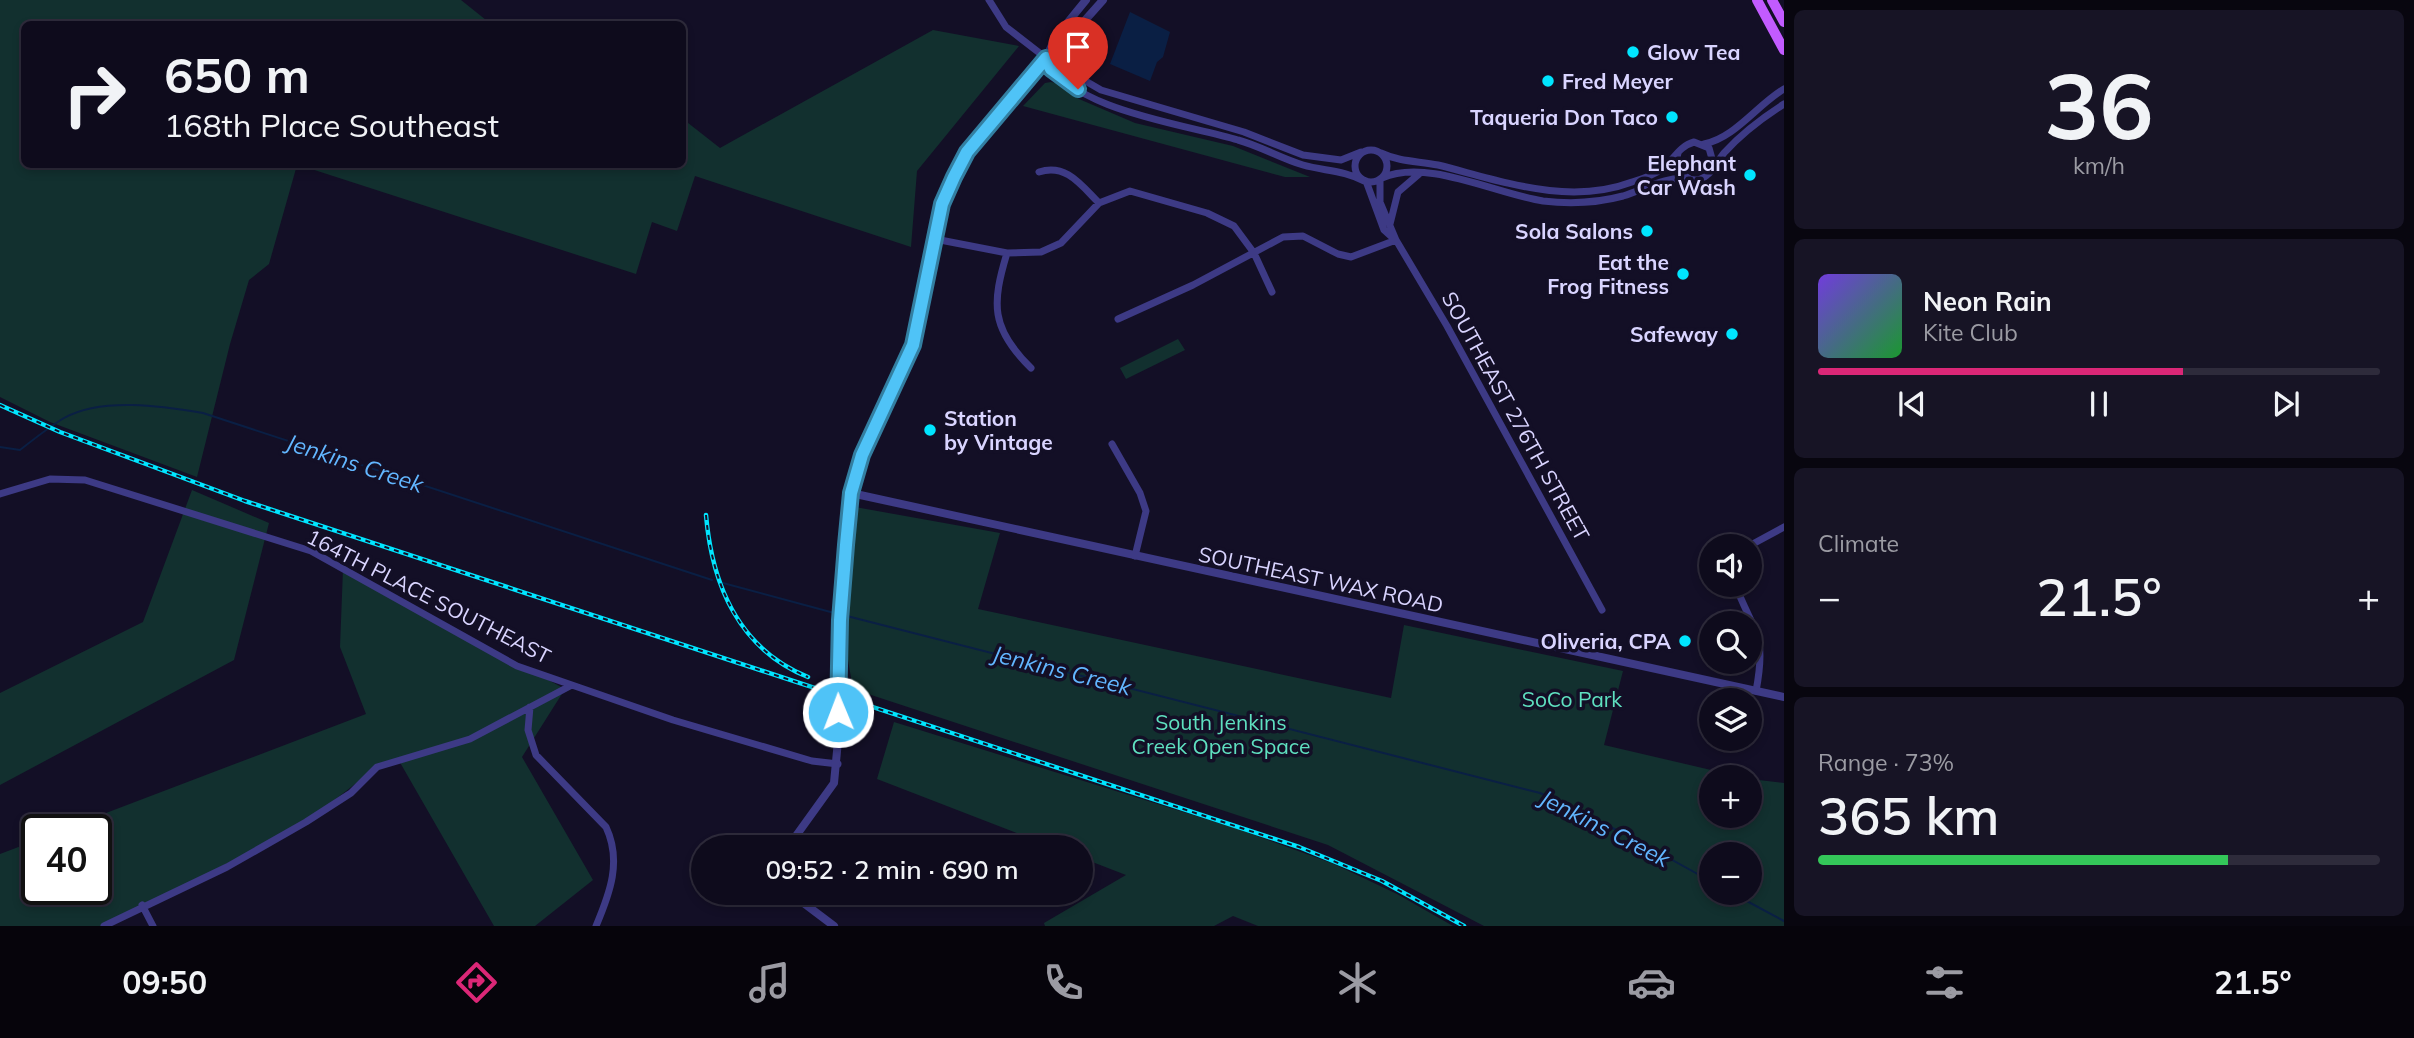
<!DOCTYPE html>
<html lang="en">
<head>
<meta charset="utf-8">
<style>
	body { margin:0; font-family:Mulish,sans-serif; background:#171425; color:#f1f3f6; height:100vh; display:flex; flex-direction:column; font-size:26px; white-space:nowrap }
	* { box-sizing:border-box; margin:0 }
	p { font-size:23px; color:#9b9ba3 }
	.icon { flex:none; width:38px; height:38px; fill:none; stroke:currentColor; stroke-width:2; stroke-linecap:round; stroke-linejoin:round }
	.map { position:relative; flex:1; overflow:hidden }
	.details { display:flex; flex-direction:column; gap:10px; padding:10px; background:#08060f; width:630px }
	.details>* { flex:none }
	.guide { position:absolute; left:21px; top:21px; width:665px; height:147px; border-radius:10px; box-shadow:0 4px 10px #0003,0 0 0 2px #2e2b3b; background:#0e0b1c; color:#f1f3f6; overflow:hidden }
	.buttons { position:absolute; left:1699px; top:534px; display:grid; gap:14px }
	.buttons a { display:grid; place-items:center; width:63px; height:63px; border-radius:50%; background:#0e0b1c; box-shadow:0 4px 10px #0003,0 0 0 2px #2e2b3b; font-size:35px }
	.speed { position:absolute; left:21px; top:814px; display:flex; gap:14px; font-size:35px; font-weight:700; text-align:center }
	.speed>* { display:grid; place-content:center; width:91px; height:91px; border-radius:50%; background:#0e0b1c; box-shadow:0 4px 10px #0003,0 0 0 2px #2e2b3b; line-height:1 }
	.speed .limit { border:4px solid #111; border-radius:10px; background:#fff; color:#111 }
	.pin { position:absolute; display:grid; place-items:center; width:60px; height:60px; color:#fff; margin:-72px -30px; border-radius:50% 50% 50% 0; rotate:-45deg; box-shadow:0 0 7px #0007 }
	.pin .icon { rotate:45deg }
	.me { position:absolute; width:77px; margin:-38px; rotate:359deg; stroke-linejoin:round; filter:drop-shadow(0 0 5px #0008) }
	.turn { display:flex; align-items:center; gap:24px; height:147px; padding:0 28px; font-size:32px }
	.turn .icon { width:91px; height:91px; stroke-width:2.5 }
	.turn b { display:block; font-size:49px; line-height:60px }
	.big { font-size:52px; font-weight:600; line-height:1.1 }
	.details .card { flex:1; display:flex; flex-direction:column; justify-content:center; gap:10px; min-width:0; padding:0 24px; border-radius:10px; background:#171425 }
	.details .dial { align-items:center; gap:0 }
	.dial b { font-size:91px; line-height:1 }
	.song { display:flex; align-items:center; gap:21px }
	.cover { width:84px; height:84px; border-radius:10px; background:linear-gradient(135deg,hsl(260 70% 55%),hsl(130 70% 35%)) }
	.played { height:7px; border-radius:4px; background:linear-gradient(90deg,#db2777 65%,#2e2b3b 65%) }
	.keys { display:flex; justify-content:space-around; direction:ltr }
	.heat { display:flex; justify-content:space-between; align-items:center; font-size:38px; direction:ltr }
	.charge { height:10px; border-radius:5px; background:linear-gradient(90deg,#34c759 73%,#2e2b3b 0) }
	.trip { position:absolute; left:691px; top:835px; width:402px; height:70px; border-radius:35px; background:#0e0b1c; box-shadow:0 4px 10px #0003,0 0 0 2px #2e2b3b; font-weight:600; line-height:70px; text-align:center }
	.tab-bar { display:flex; height:112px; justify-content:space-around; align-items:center; background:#06040b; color:#9b9ba3 }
	.tab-bar .icon { width:49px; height:49px }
	.tab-bar .active { color:#db2777 }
	.tab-bar b { font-size:32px; color:#f1f3f6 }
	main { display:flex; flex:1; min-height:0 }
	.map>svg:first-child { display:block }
	.green { fill:#12302f; fill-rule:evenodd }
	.water { fill:#0a1f44 }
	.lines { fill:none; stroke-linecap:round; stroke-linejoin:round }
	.stream { stroke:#0a1f44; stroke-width:2 }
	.minor { stroke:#3d3a85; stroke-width:7 }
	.tertiary { stroke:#3d3a85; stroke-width:8 }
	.primary { stroke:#c25bff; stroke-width:10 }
	.rail-casing { stroke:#00e5ff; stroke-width:4.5 }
	.rail { stroke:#130f26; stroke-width:2; stroke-dasharray:5; stroke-linecap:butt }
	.route-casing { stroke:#337fa1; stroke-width:18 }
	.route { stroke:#4fc3f7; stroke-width:12 }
	.poi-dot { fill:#00e5ff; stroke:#130f26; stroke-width:2.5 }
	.labels { text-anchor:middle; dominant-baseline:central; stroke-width:7; stroke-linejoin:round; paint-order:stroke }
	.poi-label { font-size:21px; font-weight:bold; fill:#d9d4ff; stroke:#130f26; text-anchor:end }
	.street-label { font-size:21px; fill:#d9d4ff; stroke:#130f26 }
	.park-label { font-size:21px; fill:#5fe0c0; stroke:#130f26 }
	.water-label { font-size:23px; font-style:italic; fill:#62b6ff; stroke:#130f26 }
</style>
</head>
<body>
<main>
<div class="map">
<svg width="1784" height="926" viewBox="0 0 1784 926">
	<rect width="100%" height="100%" fill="#130f26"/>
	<!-- green -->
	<path class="green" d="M0,0H461L491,24H24V164L297,165L269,264L249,280L230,344L197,477L50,422L0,397Z
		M933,30L1019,46L917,171L911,247L695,176L677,231L652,222L636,274L299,165L682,164L683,119L720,148Z
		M1051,82L1063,85L1079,99L1135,123L1233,146L1310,177H1285L1023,106L1045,83Z
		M1178,339L1185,350L1126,379L1120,368Z
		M192,490L269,523L234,660L0,785V693L143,622Z
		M855,507L1000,533L978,609L1391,698L1404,625L1623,671L1604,745L1741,777H1712V816H1750V779L1784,783V926H1484L1328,845L853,689L846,649ZM1750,854V892H1712V854Z
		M343,569L565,689L522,757L593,880L535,926H494L398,759L377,767L306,822L108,926H0V854L37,840V889H96V830L64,829L366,714L340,647Z
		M894,722L1238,829L1334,864L1397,894L1453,926H1258L1233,916L1214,926H1045L1044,923L1126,875L1082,858V847H1053L877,779Z"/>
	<!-- water -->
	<path class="water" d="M1130,12L1170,32L1163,57L1157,62L1150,81L1110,64Z"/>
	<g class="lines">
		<!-- stream -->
		<path class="stream" d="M0,447L20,450C34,439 49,427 64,418C101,397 163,406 203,413L712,580
			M723,583L838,614
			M843,615L1540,793L1629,836L1712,882
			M1730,892L1784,921"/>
		<!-- minor -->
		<path class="minor" d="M989,0L1006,27L1046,58L1101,90L1244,132L1303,155L1341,160L1361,152
			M1046,59C1073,111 1185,124 1238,140C1260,146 1280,158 1303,165C1324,171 1344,170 1364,181
			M1704,144C1735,138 1757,105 1784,89
			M1355 166a16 16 0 1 1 32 0a16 16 0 1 1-32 0Z
			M1381,153C1400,162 1418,161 1438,165C1502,181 1568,206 1632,182C1642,179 1654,175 1662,169C1673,161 1679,146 1694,142L1709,148L1714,166
			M1678,153C1673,170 1691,189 1707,175C1714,170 1718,160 1724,153C1741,134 1762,118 1784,104
			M1039,172C1066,163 1081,185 1099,203
			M1382,178C1427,158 1496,194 1543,201C1569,204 1597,203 1623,196C1646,189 1664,176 1689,179
			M1380,179V202L1396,240L1447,326L1602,610
			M1366,181L1384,230L1395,240
			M1390,224L1398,192L1419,174
			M935,239L1007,253L1041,252L1061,243L1099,203L1130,191L1207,213L1234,226L1254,253L1272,292
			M1007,253C992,303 990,328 1031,368
			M1118,319L1193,285L1283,237L1303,236L1338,254L1351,257L1396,240
			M1112,444L1140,493L1146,511L1135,556
			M0,494L50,479L85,480L311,551L517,666L673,720L812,761L838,764
			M1749,546L1784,527
			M1735,584C1754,634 1767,633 1756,691
			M530,707L528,730L536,755L606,827C622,861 610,893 596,926
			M142,905L153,926
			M104,926L227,867L306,822L351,793L377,767L470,739L570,686"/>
		<!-- tertiary -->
		<path class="tertiary" d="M1047,56L1055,38L1086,0
			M851,493L1784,697
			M788,847L834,783L839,730L841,600L851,493L862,455L913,345L942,204L967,152L1046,58L1063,45L1103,0
			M789,892L834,926"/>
		<!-- primary -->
		<path class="primary" d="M1757,0L1784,50
			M1772,0L1784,22"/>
		<defs>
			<path id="rail" d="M0,405L60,432L245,501L1299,847L1382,881L1464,926
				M706,515C712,585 739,649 808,677"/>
		</defs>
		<!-- rail casing -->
		<use href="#rail" class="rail-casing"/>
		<!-- rail -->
		<use href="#rail" class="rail"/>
	</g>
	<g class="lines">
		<defs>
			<path id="route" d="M838,712L840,620L846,545L851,493L862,455L913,345L942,204L954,177L967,152L1046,58L1051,69L1078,89"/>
		</defs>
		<!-- route casing -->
		<use href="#route" class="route-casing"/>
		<!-- route -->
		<use href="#route" class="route"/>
	</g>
	<!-- markers -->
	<g class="poi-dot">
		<circle cx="1633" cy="52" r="7"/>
		<circle cx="1548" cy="81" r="7"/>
		<circle cx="1672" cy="117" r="7"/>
		<circle cx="1750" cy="175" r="7"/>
		<circle cx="1647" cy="231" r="7"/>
		<circle cx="1683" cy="274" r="7"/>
		<circle cx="1732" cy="334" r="7"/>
		<circle cx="930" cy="430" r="7"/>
		<circle cx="1685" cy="641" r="7"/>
	</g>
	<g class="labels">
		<!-- poi labels -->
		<g class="poi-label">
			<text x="1647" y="52" text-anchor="start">Glow Tea</text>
			<text x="1562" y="81" text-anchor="start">Fred Meyer</text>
			<text x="1658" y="117">Taqueria Don Taco</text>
			<text x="1736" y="163">Elephant<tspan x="1736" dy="24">Car Wash</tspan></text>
			<text x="1633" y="231">Sola Salons</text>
			<text x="1669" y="262">Eat the<tspan x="1669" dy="24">Frog Fitness</tspan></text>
			<text x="1718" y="334">Safeway</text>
			<text x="944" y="418" text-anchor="start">Station<tspan x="944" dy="24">by Vintage</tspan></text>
			<text x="1671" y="641">Oliveria, CPA</text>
		</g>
		<!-- street labels -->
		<g class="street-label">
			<text transform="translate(1516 416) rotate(61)">SOUTHEAST 276TH STREET</text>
			<text transform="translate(1321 579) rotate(12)">SOUTHEAST WAX ROAD</text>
			<text transform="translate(429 596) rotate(27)">164TH PLACE SOUTHEAST</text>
		</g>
		<!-- park labels -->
		<g class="park-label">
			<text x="1572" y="699">SoCo Park</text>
			<text x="1221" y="722">South Jenkins<tspan x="1221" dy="24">Creek Open Space</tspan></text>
		</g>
		<!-- water labels -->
		<g class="water-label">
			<text transform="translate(355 463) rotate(18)">Jenkins Creek</text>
			<text transform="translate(1062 670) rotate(14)">Jenkins Creek</text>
			<text transform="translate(1605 828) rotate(27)">Jenkins Creek</text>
		</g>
	</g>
</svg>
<div class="buttons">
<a><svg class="icon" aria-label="sound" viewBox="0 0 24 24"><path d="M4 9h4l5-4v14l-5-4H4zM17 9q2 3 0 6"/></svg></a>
<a><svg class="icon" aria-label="search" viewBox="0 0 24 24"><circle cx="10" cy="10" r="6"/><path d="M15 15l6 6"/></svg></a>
<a><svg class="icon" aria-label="layers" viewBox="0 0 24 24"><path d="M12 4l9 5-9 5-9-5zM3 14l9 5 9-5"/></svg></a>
<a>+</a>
<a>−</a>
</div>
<div class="speed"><div class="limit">40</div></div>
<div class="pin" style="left:1078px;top:89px;background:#d93025"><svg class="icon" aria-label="arrive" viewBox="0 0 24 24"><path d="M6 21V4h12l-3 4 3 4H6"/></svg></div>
<svg class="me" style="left:838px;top:712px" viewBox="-20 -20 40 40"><circle r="17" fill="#4fc3f7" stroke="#fff" stroke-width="3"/><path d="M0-11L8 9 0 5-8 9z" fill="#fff"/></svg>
<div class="trip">09:52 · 2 min · 690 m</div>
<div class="guide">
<div class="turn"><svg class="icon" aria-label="right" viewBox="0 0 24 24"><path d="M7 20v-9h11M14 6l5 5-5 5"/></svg><div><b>650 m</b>168th Place Southeast</div></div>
</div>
</div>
<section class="details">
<div class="card dial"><b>36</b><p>km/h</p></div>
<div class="card">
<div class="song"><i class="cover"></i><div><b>Neon Rain</b><p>Kite Club</p></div></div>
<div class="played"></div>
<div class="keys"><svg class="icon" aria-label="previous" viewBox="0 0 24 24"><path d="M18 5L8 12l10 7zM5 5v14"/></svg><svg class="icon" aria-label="pause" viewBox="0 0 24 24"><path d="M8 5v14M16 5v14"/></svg><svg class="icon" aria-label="next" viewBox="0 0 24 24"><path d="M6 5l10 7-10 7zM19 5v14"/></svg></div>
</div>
<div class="card"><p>Climate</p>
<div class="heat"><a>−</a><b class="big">21.5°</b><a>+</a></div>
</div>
<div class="card"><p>Range · 73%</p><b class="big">365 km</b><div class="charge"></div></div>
</section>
</main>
<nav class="tab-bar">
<b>09:50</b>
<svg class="icon active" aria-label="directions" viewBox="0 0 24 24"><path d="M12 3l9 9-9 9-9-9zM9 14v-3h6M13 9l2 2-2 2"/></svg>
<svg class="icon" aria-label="music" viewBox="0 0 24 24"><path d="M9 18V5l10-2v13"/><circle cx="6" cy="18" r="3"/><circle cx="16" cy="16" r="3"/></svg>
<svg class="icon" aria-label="phone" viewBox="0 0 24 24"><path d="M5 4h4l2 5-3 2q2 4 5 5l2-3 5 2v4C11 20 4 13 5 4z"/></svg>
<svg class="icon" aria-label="climate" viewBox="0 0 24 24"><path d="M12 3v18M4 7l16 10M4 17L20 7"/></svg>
<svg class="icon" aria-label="car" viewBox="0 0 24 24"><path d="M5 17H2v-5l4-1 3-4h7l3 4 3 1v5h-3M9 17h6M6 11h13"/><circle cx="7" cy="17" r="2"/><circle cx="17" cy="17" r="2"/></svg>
<svg class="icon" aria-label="filters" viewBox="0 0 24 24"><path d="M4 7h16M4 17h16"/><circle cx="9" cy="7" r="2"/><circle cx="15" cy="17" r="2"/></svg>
<b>21.5°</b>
</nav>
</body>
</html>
